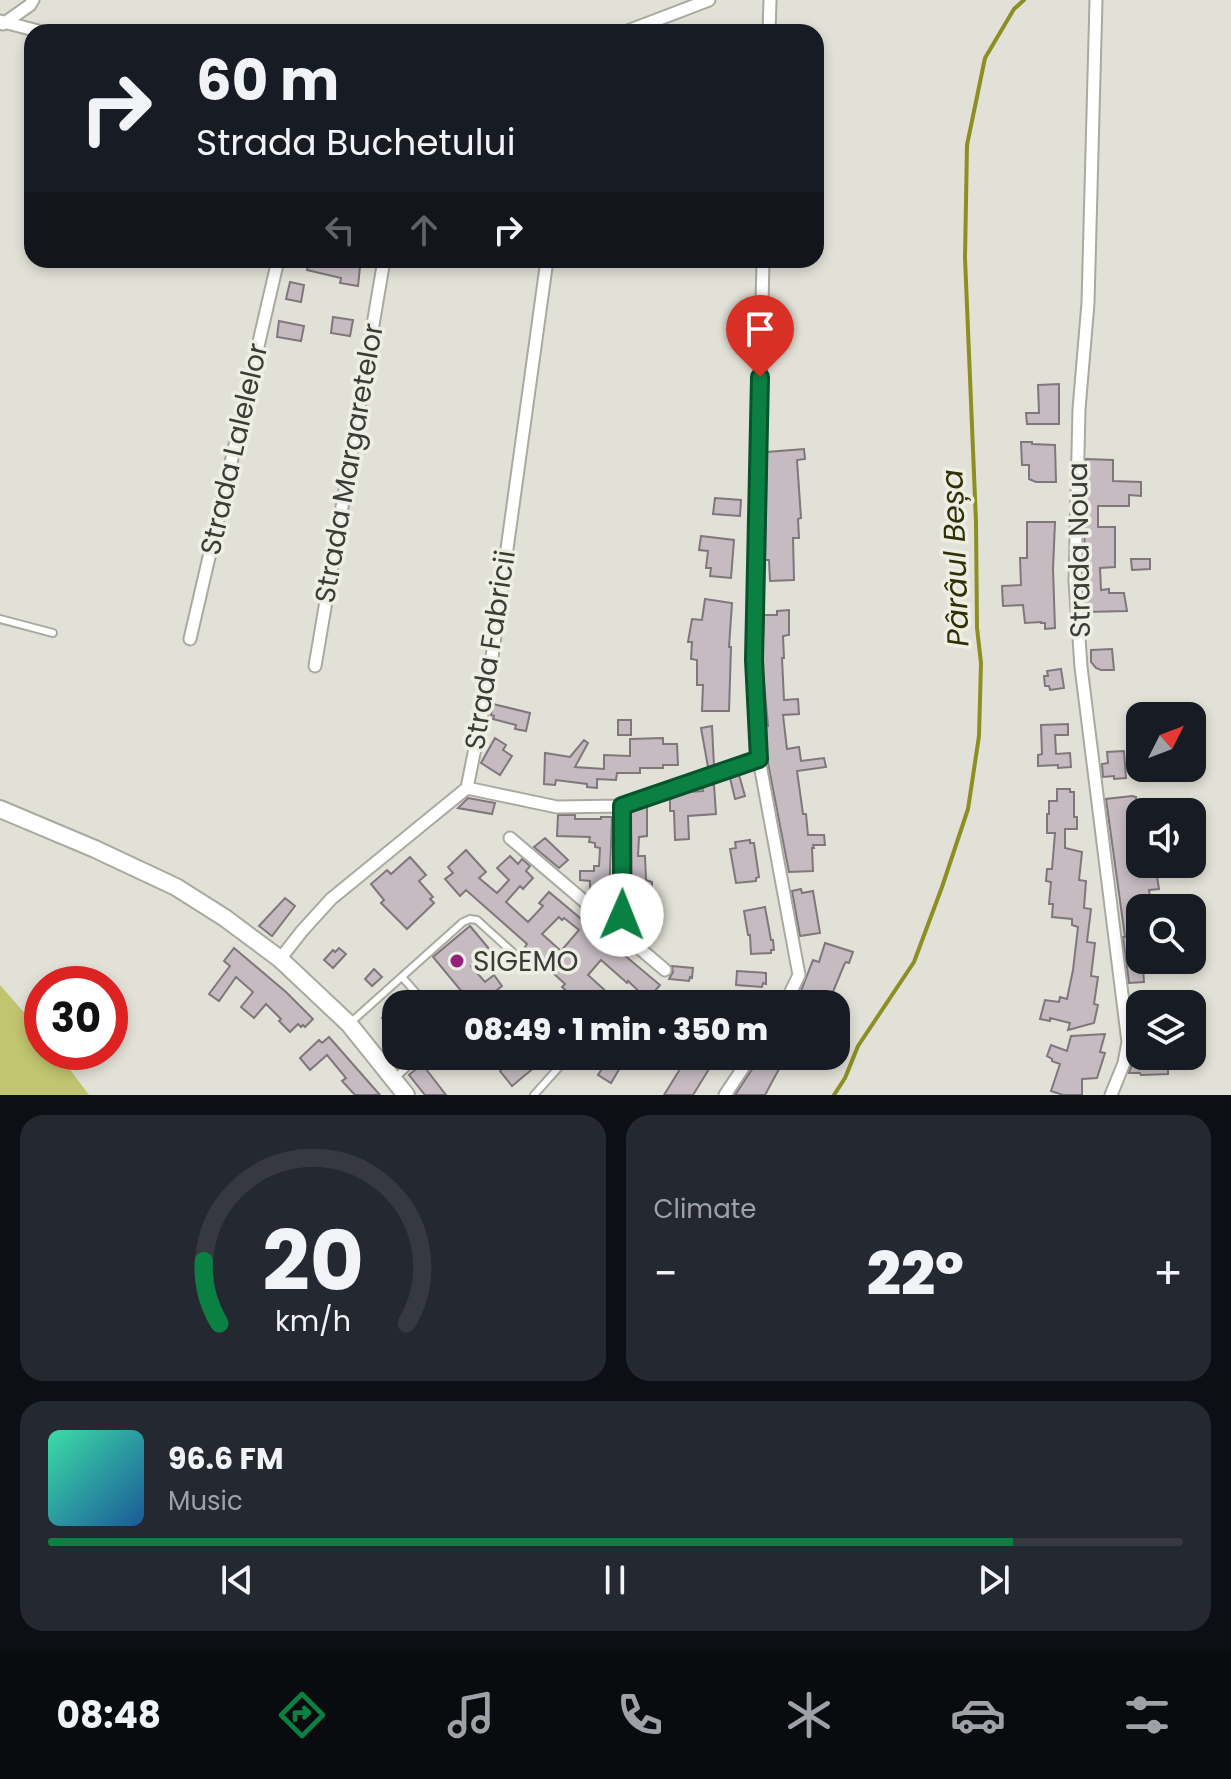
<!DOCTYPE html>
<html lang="en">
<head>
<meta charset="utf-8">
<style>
	body { margin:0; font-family:Poppins,sans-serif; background:#242831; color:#f1f3f6; height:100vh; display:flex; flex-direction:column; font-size:30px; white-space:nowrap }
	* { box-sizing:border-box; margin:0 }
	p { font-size:26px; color:#9ea1a6 }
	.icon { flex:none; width:44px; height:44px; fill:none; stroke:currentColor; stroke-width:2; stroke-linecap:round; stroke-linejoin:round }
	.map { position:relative; height:1095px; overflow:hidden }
	.details { display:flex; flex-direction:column; gap:20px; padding:20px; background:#0d0f14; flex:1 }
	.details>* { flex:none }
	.top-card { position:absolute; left:24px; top:24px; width:800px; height:244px; border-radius:24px; box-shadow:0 4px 12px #0003; background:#171b24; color:#f1f3f6; overflow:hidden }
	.needle { width:52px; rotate:48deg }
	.tools { position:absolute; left:1126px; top:702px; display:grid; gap:16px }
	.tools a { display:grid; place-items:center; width:80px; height:80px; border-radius:16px; background:#171b24; box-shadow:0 4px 12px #0003; font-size:40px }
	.speed { position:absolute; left:24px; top:966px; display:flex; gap:16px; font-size:40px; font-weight:700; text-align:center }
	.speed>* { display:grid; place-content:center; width:104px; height:104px; border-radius:50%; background:#171b24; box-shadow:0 4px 12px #0003; line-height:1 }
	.speed .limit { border:12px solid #d22; background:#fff; color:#111 }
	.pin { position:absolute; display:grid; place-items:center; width:68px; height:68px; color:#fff; margin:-82px -34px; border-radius:50% 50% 50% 0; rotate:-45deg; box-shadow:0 0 8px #0007 }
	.pin .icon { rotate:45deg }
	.me { position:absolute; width:88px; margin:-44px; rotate:1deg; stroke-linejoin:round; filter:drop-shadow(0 0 6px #0008) }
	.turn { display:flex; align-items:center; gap:28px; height:168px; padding:0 40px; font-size:36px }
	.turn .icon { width:104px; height:104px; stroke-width:2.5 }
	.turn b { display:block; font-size:56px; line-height:68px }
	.lanes { display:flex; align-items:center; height:76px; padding:0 40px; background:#0003; justify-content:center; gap:40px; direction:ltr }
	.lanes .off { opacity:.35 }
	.big { font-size:60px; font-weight:800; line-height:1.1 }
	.details .card { flex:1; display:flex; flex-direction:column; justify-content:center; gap:12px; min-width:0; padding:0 28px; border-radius:24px; background:#242831 }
	.details .dial { align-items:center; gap:0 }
	.dial svg { height:208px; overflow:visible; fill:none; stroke:#363941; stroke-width:7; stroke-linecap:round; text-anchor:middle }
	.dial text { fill:#f1f3f6; stroke:none }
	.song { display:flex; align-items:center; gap:24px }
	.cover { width:96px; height:96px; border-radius:12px; background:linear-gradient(135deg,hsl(160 70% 55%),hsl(210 70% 35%)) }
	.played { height:8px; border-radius:4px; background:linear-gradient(90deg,#0b8043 85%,#363941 85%) }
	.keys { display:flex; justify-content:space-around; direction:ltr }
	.heat { display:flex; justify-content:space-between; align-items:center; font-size:44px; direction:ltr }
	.details .tiles { flex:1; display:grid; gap:20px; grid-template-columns:1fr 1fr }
	.card:last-child { grid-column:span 2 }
	.trip { position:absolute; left:382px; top:990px; width:468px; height:80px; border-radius:24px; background:#171b24; box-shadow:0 4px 12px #0003; font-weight:800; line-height:80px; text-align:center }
	.menu { display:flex; height:128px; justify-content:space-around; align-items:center; background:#090b0e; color:#9ea1a6 }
	.menu .icon { width:56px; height:56px }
	.menu .active { color:#0b8043 }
	.menu b { font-size:36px; color:#f1f3f6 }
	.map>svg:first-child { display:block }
	.green { fill:#c1c56f }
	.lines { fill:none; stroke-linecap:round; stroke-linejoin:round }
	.stream { stroke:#8c8f22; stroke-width:4 }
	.building { fill:#c5bbc1; stroke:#7f777c; stroke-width:2; fill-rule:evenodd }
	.lane-casing { stroke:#a8a99f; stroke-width:10 }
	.street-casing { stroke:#a8a99f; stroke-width:15 }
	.secondary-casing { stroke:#a8a99f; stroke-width:20 }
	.lane { stroke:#fff; stroke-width:6 }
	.street { stroke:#fff; stroke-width:11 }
	.secondary { stroke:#fff; stroke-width:16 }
	.route-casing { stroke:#07532c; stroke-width:20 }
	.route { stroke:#0b8043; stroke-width:14 }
	.poi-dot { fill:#96207c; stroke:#eeefe4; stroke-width:3 }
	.labels { text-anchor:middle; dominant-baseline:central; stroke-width:7; stroke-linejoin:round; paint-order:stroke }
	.street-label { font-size:28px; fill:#3b3b37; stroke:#eeefe4 }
	.poi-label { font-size:28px; fill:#3b3b37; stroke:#eeefe4; text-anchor:start }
	.water-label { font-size:30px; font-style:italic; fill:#2f3003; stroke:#eeefe4 }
</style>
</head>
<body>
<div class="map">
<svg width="1231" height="1095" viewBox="0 0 1231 1095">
	<rect width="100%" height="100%" fill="#e1e1d7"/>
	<!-- green -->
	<path class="green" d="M0,985L42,1033V1052H57L89,1095H0Z"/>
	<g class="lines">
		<!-- stream -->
		<path class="stream" d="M834,1095L845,1078L858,1046L914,962L942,887L968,809L979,736L981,663L977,628L976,522L965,258L967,145L985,58L1014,9L1024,0"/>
	</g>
	<!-- building -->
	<path class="building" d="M310,260H331V263L360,267L358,286L340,283L341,278L307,270Z
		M290,282L304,285L301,302L286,299Z
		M333,317L353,320L350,336L331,333Z
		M279,321L304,326L301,341L277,337Z
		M1059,384V424H1027L1026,413H1039L1038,385Z
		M1021,442H1032V444L1055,445L1056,482H1036L1029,479V465H1022Z
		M804,449L805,459L797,460L801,518L798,519L799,538H793L794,580L770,581L769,560H765L767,452Z
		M1086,459L1113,460V481L1141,482V496L1129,495V506H1098V527H1115V567L1100,568L1101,590L1109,589V593H1124L1127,611L1086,612L1084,567Z
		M715,498L741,500L740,516L713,514Z
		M1027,522H1055L1053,569L1055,628L1045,629V623H1041V622L1025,623L1023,605L1003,606L1002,586L1021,585L1020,558H1027Z
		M701,536L734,540L731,578L710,576L711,568H706L708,551L699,550Z
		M1131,559H1150V569L1132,570Z
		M705,599L732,603L729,647H731L729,711H702L703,685H697V660L691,659L692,642H688L692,619L702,620Z
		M789,610V635L783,636L784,658H782L784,700L798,699L799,714L783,715L787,749L799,747L801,761L824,758L826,767L797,771L803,814H806L808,835H824L825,845H813L814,848H812L813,871L789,872L767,758L766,726H768L762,660L764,615H777V611Z
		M1112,649L1114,670H1101L1096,668L1091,662V650Z
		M1061,669L1064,688L1050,690L1049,686H1045L1044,676H1048L1047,671Z
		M493,704L530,713L526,731L515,729L516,725L493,719L494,716L491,715Z
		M618,720H631V735H618Z
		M1068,724V735H1055L1056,754L1070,753L1071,767L1058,768V765L1038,766V755L1042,754L1041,725Z
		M712,726L714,766L708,767L701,728Z
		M495,738L506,745L503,750L512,756L500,775L481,763Z
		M663,738V744H677L678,765H663V768H640V773H617L616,780L597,779V788L587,787V784L556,780L555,785L544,784L545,753L570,757L584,740L588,743L575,767L604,769V755L630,756V739Z
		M1124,751L1126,778L1114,779V776L1103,777L1102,764L1108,763L1107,752Z
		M739,775L745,796L735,799L730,778Z
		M709,785H714L716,814L688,816L689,839L675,840L674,811H670V799L689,792L703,791L702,787Z
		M1057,789H1070V792H1074V817H1077V829H1065V848L1082,852L1079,880L1086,881L1084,908L1091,909L1087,942L1095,943L1091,976L1098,977L1094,1004L1098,1005L1094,1023L1068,1030L1070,1023L1050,1018V1021L1040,1019L1045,1000L1059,1002L1060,997L1067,999L1073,970L1078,927L1072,925V919L1052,917L1053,904H1049L1051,882L1046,881L1047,869H1052L1055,833H1047V814H1049V801H1057Z
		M1132,796L1136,797L1137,812L1140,811V825L1134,826L1137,862H1140V864H1155L1159,889L1149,890L1152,908H1140V969H1143L1144,982L1129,983L1123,937H1125L1106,799Z
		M468,798L495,803L492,814L458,808Z
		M647,806V836L639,837L638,856H645L646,880L652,882V897H647L646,932L633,931L630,929L632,898L631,812Z
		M558,815H575V819H601V817H612L609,899L594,898L590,895V881L580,880V871H594V866H599L600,848L595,847V843L589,842L590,837L557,836Z
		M545,838L568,860L559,868L534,847Z
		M750,840V843H754L759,877L756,878V881L736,883L730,849L736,848L735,842Z
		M466,850L486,872L479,878L497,893L509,880L497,868L510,856L518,864L522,859L530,866L526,871L533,878L523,889L520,886L506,902L528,922L543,906L539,903L549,892L660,985L654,992L656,993L649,1001L628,981L627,983L601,960L588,975L620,1004H581L562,987L565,984L525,947L527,944L466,890L460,896L445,879L453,873L448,867ZM559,917L562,920L564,918L579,930L561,951L542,934Z
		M410,857L426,875L419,881L433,897L430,899L434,903L407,929L381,903L384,900L371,884L387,870L391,874Z
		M801,889L802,893L813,891L820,933L800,936L792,891Z
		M285,898L295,906L272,936L259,926Z
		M765,907L771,940H773L774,950H771V953L751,954L750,935H748L744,911Z
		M470,926L490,950L471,966L485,982L494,975L502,986L491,995L498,1004H472L433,957Z
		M825,943L853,952L849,963L846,962L844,965L828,1004H796L813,960L819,962Z
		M234,948L286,992L313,1019L305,1027L303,1025L301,1027L298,1024L290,1032L279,1021L281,1019L266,1004L254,1018L241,1007L253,992L236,977L219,1001L209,994L230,966L224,961Z
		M339,948L346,954L333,968L324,960L333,950L335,952Z
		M672,966L693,968L692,978L690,977L689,981L669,979L673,972Z
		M374,969L382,977L372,986L365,979Z
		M737,971L766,973V984L763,983L762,987L736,985Z
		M396,1007V1035L382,1018Z
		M1105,1034L1100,1052L1105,1053L1097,1078L1082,1079V1095H1063L1051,1091L1060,1064L1052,1061V1059L1047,1056L1051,1045L1067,1051L1071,1036Z
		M329,1037L372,1086L380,1095H355L342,1081L346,1078L327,1055L310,1070L300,1058L319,1040L322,1043Z
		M517,1056H548L512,1086L500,1071Z
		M610,1056H616L624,1061L611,1083L598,1075Z
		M697,1056H717L693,1095H664L685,1061L690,1064Z
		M761,1056H786L765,1095H735L755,1065L757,1066Z
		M1168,1059V1074L1141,1075L1140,1073H1129L1133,1061Z
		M422,1064L446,1095H425L409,1075Z"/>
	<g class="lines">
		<defs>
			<path id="lane" d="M0,619L53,633
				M402,977L426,1004
				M349,1024L463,922L470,919L477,920L519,958
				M494,1056L496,1059
				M396,1077L419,1056
				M534,1095L569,1056"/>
			<path id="street" d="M1096,0L1088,303L1079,409L1075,581L1081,667L1128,1042L1124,1063L1111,1095
				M0,21L42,32
				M3,24L30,5L33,0
				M625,32L709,0
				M769,32L770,0
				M763,260L754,660L759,759L799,975L785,1004
				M190,639L278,260
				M315,666L384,260
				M467,788L557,807L622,806L759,759
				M510,838L665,970
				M621,933L623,898L622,806
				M280,959L302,931L331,899L467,788L489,679L547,260
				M725,1095L751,1056"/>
			<path id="secondary" d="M0,809L95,849L176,887L225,918L280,959L349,1024L406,1095"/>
		</defs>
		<!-- lane casing -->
		<use href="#lane" class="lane-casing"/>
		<!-- street casing -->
		<use href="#street" class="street-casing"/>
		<!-- secondary casing -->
		<use href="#secondary" class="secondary-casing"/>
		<!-- lane -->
		<use href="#lane" class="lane"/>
		<!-- street -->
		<use href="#street" class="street"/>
		<!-- secondary -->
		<use href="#secondary" class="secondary"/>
	</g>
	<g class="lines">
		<defs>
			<path id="route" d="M622,915V806L759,759L754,660L760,377"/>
		</defs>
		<!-- route casing -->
		<use href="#route" class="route-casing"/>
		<!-- route -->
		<use href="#route" class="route"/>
	</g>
	<!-- markers -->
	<circle class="poi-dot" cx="457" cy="961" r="8"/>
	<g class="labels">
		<!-- street labels -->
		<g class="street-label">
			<text transform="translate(234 449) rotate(-77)">Strada Lalelelor</text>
			<text transform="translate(349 463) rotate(-80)">Strada Margaretelor</text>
			<text transform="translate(1079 550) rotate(-91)">Strada Noua</text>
			<text transform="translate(490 650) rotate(-81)">Strada Fabricii</text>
		</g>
		<!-- poi labels -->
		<g class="poi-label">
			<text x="473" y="961">SIGEMO</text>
		</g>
		<!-- water labels -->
		<g class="water-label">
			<text transform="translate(955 558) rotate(-92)">Pârâul Beșa</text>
		</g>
	</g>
</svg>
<div class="tools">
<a><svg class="needle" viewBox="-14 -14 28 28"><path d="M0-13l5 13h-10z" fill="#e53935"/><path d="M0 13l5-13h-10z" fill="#9ea1a6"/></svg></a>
<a><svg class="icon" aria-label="sound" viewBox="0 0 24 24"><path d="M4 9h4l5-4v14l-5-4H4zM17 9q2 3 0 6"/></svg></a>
<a><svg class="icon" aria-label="search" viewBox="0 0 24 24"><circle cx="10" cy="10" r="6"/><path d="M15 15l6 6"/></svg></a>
<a><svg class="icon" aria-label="layers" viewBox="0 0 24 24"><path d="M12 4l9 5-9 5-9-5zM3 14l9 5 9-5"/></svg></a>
</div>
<div class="speed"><div class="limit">30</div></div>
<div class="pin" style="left:760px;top:377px;background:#d93025"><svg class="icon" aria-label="arrive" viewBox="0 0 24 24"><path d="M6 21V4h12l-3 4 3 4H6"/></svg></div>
<svg class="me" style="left:622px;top:915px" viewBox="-20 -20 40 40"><circle r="19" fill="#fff"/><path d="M0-13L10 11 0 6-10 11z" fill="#0b8043"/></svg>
<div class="trip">08:49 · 1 min · 350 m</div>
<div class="top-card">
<div class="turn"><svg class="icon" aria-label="right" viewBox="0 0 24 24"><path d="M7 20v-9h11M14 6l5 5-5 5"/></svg><div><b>60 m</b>Strada Buchetului</div></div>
<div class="lanes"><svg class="icon off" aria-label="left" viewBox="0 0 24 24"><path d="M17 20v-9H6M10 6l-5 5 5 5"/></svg><svg class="icon off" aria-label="ahead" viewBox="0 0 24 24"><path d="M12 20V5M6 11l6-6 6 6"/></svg><svg class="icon" aria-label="right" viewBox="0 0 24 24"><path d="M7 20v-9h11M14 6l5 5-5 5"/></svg></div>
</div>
</div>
<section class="details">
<div class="tiles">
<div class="card dial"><svg viewBox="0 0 100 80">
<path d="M14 69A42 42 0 1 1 86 69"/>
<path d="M14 69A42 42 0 0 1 8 45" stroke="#0b8043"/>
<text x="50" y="56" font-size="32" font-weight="700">20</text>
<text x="50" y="72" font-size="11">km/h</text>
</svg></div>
<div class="card"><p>Climate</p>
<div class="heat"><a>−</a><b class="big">22°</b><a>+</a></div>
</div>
<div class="card">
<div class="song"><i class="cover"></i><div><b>96.6 FM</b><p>Music</p></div></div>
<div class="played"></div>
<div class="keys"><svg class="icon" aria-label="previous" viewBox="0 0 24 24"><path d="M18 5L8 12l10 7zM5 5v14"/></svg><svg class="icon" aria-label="pause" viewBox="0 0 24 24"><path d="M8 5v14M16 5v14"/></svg><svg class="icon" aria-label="next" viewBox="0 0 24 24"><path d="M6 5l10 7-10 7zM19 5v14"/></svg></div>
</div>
</div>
</section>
<nav class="menu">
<b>08:48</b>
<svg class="icon active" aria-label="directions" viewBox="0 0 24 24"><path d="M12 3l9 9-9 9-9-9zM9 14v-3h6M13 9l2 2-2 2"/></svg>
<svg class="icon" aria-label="music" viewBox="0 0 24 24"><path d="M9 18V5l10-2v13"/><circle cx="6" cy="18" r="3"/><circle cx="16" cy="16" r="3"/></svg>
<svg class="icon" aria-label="phone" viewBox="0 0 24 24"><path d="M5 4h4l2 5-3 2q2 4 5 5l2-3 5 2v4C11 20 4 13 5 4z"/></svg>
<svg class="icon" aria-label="climate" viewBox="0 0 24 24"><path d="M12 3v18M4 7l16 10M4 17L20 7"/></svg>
<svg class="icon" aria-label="car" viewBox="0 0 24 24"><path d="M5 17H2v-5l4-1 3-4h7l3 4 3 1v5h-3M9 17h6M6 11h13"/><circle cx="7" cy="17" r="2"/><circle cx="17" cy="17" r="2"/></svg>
<svg class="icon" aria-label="filters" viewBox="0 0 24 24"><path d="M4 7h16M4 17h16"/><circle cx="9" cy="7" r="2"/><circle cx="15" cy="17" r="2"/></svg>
</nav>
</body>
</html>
